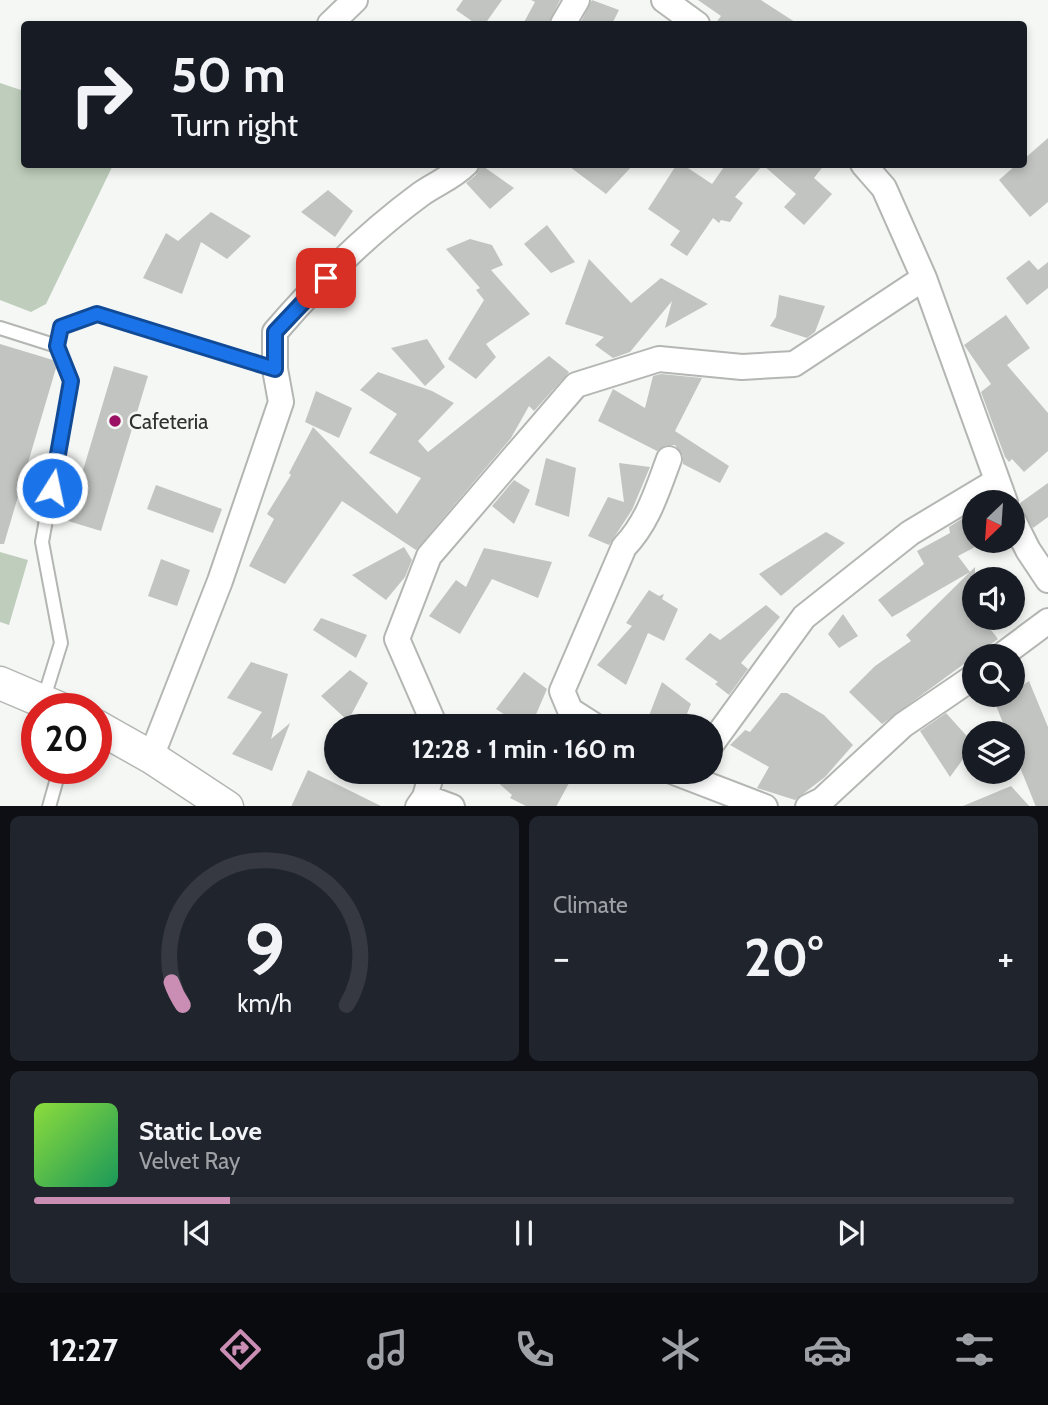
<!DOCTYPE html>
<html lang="en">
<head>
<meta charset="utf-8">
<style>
	body { margin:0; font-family:Cabin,sans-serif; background:#20242c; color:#f1f3f6; height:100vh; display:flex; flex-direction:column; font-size:26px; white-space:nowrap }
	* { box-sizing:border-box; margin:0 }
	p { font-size:23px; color:#9ea1a6 }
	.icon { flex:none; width:38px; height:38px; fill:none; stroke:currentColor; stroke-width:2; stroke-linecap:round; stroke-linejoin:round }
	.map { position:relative; height:806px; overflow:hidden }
	.drawer { display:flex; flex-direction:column; gap:10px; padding:10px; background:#0d0f14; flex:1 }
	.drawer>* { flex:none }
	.top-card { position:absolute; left:21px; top:21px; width:1006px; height:147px; border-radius:7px; box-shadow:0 4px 10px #0003; background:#171b24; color:#f1f3f6; overflow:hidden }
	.needle { width:46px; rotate:205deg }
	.fabs { position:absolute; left:962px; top:490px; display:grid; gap:14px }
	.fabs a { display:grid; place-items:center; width:63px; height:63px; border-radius:50%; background:#171b24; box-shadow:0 4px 10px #0003; font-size:35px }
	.speed { position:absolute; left:21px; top:693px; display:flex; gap:14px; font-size:35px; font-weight:700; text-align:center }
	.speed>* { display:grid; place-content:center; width:91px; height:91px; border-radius:50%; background:#171b24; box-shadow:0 4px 10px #0003; line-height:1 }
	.speed .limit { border:10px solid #d22; background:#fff; color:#111 }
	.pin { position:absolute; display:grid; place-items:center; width:60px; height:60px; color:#fff; margin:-30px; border-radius:14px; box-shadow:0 4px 10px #0006 }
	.me { position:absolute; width:77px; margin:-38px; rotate:10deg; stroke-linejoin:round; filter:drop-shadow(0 0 5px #0008) }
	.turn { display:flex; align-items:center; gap:24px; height:147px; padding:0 35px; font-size:32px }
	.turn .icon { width:91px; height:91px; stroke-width:2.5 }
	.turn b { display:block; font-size:49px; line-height:60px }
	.big { font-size:52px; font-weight:700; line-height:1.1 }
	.drawer .card { flex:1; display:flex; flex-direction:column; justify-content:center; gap:10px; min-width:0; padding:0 24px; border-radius:10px; background:#20242c }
	.drawer .dial { align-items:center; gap:0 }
	.dial svg { height:182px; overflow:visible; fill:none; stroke:#363941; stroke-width:7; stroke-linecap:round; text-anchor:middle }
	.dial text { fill:#f1f3f6; stroke:none }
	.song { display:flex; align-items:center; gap:21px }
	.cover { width:84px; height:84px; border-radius:10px; background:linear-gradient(135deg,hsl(90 70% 55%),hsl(150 70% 35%)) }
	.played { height:7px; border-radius:4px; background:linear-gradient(90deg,#ca8eb4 20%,#363941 20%) }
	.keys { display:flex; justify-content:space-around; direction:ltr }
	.heat { display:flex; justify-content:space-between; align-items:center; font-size:38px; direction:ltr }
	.drawer .tiles { flex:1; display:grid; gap:10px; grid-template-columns:1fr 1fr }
	.card:last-child { grid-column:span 2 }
	.trip { position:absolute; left:324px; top:714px; width:399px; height:70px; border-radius:35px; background:#171b24; box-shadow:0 4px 10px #0003; font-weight:700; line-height:70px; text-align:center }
	.tab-bar { display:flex; height:112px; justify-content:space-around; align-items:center; background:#090b0e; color:#9ea1a6 }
	.tab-bar .icon { width:49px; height:49px }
	.tab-bar .active { color:#ca8eb4 }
	.tab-bar b { font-size:32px; color:#f1f3f6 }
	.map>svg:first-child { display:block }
	.green { fill:#bfcebc }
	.building { fill:#c2c4c1 }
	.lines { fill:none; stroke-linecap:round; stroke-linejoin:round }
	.service-casing { stroke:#b4b6b3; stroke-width:16 }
	.minor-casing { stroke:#b4b6b3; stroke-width:28 }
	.tertiary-casing { stroke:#b4b6b3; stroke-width:35 }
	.service { stroke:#fff; stroke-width:12 }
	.minor { stroke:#fff; stroke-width:24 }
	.tertiary { stroke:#fff; stroke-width:32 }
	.route-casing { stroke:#114b97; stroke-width:18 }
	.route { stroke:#1a73e8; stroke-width:12 }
	.poi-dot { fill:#9b1264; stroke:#f5f7f4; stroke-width:2.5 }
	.labels { text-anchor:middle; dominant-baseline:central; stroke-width:5; stroke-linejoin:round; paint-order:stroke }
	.poi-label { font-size:21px; fill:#2f302f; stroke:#f5f7f4; text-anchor:start }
</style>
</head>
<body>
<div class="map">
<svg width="1048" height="807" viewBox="0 0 1048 807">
	<rect width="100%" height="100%" fill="#f5f7f4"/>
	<!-- green -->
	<path class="green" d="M0,83L24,91V164L113,165L46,304L31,312L0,300Z
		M0,552L28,560L9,625L0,622Z"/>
	<!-- building -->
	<path class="building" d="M463,0H502L485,24H476L456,10Z
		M531,0H560L548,24H523L535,2Z
		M592,0L619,10L612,24H580Z
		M698,0H761L798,24H715L721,16Z
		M1048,138V202L1030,217L999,180L1017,164H1024V159Z
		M480,164L514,188L490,209L466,183L476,175Z
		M566,164H634L606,194Z
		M677,164H682L712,184L726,164H825L814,178L832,194L804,225L784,207L796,194L763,165L735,197L743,203L730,222L721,220L719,223L713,218L687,256L670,245L680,231L648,209Z
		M328,190L353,211L335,237L301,212Z
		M211,212L251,236L227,259L201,242L182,294L143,278L166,233L178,241Z
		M547,225L575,262L551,273L524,244Z
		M470,239L492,245L503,265L491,270L530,314L486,344L496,357L476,379L448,359L484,300L476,290L480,288L446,249Z
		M589,259L631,303L661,278L708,304L665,328L672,301L630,352L613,358L595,345L604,337L565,324Z
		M1029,260L1038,270L1048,262V288L1027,305L1006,278Z
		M779,295L825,306L815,332L807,338L770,326L776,317Z
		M1006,315L1030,348L1007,365L1048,413V451L1024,472L1012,459L1009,462L1005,457L981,392L991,384L964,345Z
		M427,339L445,367L425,386L391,348Z
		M0,344L53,360L56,368L4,544H0Z
		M549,356L569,372L534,411L529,406L511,438L416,550L342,501L285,584L249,566L274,519L267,514L291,475L289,473L313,427L397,514L421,478L369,453L397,414L360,390L378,372L432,391L454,403L418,441L428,452Z
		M114,366L148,376L101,531L68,521Z
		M661,374L702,378L675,431L729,466L720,483L683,464V456L675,445H666L657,451L598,421L613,389L645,408L653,376Z
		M316,391L352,408L339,438L305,422Z
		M546,458L576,468L569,517L535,505Z
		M619,463L650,467L632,510L609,545L588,536L608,497L624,502Z
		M514,480L530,490L514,524L492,506Z
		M1048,483V517L1033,528L1019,507L1020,503Z
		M156,485L222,509L213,533L147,509Z
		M968,515H975V547L958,556L970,572L892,617L878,600L924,564L917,551L950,533L949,527Z
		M826,532L845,543L781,596L759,574Z
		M404,547L412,560L405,577L386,600L352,575Z
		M484,548L552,562L538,598L492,579L460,634L429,616L456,580L466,587Z
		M161,559L190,570L177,606L148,596Z
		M975,567V618H982L998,639L882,724L849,692L875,666L911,641L906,635Z
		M649,590L659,596L664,594L662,599L678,609L664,641L648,633L626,685L597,665L632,626L626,623Z
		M766,605L780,617L741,663L748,669L729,695L715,684L718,682L685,659L710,633L720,640Z
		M843,614L858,636L839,648L828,634Z
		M321,618L367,635L356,658L313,630Z
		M251,662L288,674L271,739L290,723L272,771L232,754L262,712L227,698Z
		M350,670L368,683L348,721L321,696Z
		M524,672L547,689L531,726H522L496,709Z
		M1029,681L1048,727V807H1036L1013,750V733H1007L995,703L1013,695V691Z
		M662,682L691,704L682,726H645Z
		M781,693H787L824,715L853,745L825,777L795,800L757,788L769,767L730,745L745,730L750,732Z
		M946,713L974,744L950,777L920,731Z
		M308,770L383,807H291Z
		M486,772H575L556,807H528L510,798L512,795Z
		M1011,786L1030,807H963V806Z"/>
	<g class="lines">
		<defs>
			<path id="service" d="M0,328L57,346
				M43,701L61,643L42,542L71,381L57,346L61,327L97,314L275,369
				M49,807L60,768"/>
			<path id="minor" d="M664,0L697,24
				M330,24L355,0
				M563,24L577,0
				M863,164L884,188L924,278L1005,502
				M1013,520L1028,550L1048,580
				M1001,656L1048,621
				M435,726L397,639L429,556L576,385L659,359L742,367L794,364L924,278
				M595,726L570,710L562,691L624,547C648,522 657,491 669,459
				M710,746L804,617L910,533L995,482
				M151,757L220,581L281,402L275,369V332C318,282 368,233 421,194C435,184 453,177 466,164
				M674,772L765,807
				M425,797L452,807
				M418,807L425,797L432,772
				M808,807L822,800L903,725L975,676"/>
			<path id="tertiary" d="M0,683L61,709
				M96,726L151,757L227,807"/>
		</defs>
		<!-- service casing -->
		<use href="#service" class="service-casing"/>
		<!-- minor casing -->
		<use href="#minor" class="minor-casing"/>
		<!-- tertiary casing -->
		<use href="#tertiary" class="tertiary-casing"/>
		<!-- service -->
		<use href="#service" class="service"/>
		<!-- minor -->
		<use href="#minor" class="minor"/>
		<!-- tertiary -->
		<use href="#tertiary" class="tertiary"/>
	</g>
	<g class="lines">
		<defs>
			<path id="route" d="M52,488L71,381L57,346L61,327L97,314L275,369V332L326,278"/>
		</defs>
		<!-- route casing -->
		<use href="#route" class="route-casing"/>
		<!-- route -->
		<use href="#route" class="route"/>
	</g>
	<!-- markers -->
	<circle class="poi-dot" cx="115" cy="421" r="7"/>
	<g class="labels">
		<!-- poi labels -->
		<g class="poi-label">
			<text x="129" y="421">Cafeteria</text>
		</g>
	</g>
</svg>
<div class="fabs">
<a><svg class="needle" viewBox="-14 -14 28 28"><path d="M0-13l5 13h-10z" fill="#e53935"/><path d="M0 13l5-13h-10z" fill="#9ea1a6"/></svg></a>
<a><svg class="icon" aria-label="sound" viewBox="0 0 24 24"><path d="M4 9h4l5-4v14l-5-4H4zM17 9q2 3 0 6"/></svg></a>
<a><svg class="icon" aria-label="search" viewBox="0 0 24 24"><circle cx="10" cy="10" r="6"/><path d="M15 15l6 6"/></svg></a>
<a><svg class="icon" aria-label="layers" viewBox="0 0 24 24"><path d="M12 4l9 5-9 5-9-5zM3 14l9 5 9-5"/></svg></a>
</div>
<div class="speed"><div class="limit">20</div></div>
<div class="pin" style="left:326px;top:278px;background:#d93025"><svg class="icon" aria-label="arrive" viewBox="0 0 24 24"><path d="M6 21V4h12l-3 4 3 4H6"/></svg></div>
<svg class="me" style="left:52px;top:488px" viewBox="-20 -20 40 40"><circle r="17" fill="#1a73e8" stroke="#fff" stroke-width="3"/><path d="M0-11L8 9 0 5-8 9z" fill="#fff"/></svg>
<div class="trip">12:28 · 1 min · 160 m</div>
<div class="top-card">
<div class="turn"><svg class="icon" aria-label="right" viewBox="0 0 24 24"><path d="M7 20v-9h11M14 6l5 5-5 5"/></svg><div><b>50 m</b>Turn right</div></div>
</div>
</div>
<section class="drawer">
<div class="tiles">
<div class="card dial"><svg viewBox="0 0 100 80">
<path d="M14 69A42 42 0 1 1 86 69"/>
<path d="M14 69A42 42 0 0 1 9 59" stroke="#ca8eb4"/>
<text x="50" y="56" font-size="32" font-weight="700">9</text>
<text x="50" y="72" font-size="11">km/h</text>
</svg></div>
<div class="card"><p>Climate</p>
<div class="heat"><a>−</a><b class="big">20°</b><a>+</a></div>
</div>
<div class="card">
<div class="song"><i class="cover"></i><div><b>Static Love</b><p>Velvet Ray</p></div></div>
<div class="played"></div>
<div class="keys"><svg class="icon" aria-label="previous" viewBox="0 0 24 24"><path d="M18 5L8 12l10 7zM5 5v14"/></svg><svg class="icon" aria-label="pause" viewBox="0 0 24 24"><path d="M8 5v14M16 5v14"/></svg><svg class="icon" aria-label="next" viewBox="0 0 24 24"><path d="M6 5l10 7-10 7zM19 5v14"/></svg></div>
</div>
</div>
</section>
<nav class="tab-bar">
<b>12:27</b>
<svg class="icon active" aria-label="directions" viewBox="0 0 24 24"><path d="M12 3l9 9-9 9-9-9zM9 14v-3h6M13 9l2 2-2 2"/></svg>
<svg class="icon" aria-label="music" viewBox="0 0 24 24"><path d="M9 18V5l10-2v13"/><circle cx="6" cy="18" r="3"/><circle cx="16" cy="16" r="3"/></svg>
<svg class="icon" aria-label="phone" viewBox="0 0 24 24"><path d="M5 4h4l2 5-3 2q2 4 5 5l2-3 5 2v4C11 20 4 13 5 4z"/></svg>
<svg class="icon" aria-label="climate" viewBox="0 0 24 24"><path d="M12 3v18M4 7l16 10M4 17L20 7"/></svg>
<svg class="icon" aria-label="car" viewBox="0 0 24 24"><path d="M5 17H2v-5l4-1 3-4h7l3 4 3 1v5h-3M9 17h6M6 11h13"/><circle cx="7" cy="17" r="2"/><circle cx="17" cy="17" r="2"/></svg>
<svg class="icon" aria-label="filters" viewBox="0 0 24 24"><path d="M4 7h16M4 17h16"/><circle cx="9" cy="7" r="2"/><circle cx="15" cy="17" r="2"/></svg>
</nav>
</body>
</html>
